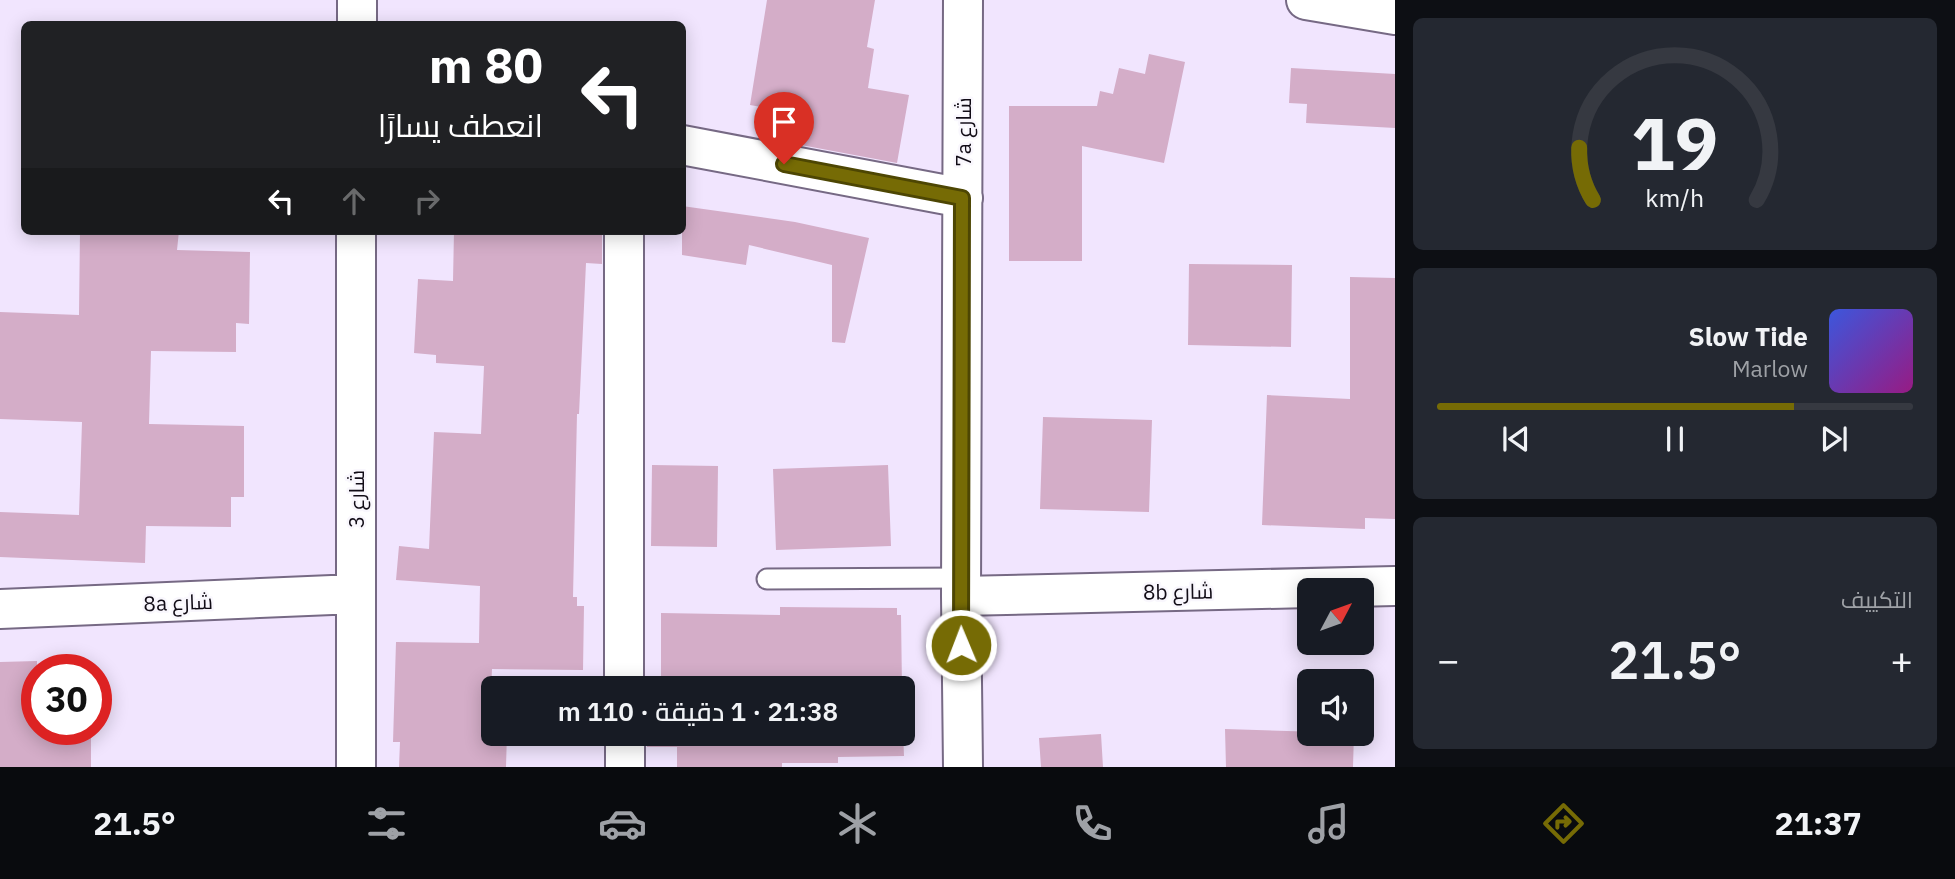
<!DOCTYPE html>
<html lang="ar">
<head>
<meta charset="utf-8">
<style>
	body { margin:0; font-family:"IBM Plex Sans",Cairo,sans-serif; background:#242831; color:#f1f3f6; direction:rtl; height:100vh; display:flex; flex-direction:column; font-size:26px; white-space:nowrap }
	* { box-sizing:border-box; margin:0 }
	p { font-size:23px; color:#9ea1a6 }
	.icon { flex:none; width:38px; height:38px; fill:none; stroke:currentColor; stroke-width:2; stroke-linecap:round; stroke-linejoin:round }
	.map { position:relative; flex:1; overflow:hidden; direction:ltr }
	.panel { display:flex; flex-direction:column; gap:18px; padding:18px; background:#0d0f14; width:560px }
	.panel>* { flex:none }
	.hud { position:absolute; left:21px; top:21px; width:665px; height:214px; border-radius:10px; box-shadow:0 4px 18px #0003; direction:rtl; background:#202124; color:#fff; overflow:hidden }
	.needle { width:46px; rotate:49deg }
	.buttons { position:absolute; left:1297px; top:578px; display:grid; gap:14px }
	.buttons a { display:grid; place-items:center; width:77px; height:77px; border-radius:10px; background:#171b24; box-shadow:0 4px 18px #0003; font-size:35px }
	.speed { position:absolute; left:21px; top:654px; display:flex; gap:14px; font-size:35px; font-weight:700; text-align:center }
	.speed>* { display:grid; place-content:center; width:91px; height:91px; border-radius:50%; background:#171b24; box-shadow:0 4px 18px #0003; line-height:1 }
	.speed .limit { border:10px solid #d22; background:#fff; color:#111 }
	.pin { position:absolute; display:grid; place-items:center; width:60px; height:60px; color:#fff; margin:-72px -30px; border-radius:50% 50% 50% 0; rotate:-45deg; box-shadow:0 0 7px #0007 }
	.pin .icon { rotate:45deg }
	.me { position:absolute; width:77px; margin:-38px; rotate:359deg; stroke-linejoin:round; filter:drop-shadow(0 0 5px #0008) }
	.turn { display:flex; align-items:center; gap:24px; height:147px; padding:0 28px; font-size:32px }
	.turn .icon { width:91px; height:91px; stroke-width:2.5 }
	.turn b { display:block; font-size:49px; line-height:60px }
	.lanes { display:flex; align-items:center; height:66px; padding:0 28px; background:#0003; justify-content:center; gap:35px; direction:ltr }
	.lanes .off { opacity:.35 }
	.big { font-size:52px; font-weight:600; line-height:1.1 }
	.panel .card { flex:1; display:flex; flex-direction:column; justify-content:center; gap:10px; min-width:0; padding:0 24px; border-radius:10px; background:#242831 }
	.panel .dial { align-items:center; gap:0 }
	.dial svg { height:182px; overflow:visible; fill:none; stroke:#363941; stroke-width:7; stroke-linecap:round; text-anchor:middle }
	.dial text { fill:#f1f3f6; stroke:none }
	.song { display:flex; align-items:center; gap:21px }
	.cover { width:84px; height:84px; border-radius:10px; background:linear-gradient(135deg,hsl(230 70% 55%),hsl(310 70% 35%)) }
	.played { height:7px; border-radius:4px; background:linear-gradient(90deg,#766b05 75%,#363941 75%) }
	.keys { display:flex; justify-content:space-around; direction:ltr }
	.heat { display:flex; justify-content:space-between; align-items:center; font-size:38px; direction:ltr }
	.trip { position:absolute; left:481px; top:676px; width:434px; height:70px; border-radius:10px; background:#171b24; box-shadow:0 4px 18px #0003; font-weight:600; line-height:70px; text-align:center; direction:rtl }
	.tabs { display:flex; height:112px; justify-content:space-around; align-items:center; background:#090b0e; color:#9ea1a6 }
	.tabs .icon { width:49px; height:49px }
	.tabs .active { color:#766b05 }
	.tabs b { font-size:32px; color:#f1f3f6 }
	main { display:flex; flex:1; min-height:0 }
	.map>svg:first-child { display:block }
	.building { fill:#d4adc8 }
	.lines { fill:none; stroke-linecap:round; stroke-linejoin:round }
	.service-casing { stroke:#766984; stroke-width:23 }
	.minor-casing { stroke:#766984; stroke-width:42 }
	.service { stroke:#fff; stroke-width:19 }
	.minor { stroke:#fff; stroke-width:38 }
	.route-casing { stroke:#4d4603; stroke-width:18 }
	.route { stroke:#766b05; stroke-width:12 }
	.labels { text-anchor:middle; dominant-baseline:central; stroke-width:5; stroke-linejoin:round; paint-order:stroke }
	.street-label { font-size:21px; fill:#110c16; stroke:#f9f7fd }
</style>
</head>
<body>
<main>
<section class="panel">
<div class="card dial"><svg viewBox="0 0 100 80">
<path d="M14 69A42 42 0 1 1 86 69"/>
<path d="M14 69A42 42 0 0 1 8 46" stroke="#766b05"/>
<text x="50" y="56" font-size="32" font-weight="700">19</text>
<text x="50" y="72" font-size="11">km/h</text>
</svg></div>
<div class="card">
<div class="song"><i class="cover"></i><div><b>Slow Tide</b><p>Marlow</p></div></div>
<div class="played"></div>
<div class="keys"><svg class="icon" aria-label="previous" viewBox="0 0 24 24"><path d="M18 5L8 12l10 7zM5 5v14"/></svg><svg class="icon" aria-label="pause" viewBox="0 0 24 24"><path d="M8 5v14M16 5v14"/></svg><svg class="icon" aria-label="next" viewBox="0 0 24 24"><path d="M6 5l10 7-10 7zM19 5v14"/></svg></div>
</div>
<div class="card"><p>التكييف</p>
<div class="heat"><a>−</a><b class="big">21.5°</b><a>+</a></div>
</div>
</section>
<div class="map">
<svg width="1395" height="767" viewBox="0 0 1395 767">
	<rect width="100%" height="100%" fill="#f1e5fe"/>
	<!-- building -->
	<path class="building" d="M767,0H875L867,47L874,49L868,88L909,95L897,163L801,145L806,115L750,105Z
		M1149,54L1185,62L1164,163L1082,146V261H1009V106H1097L1100,91L1113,94L1119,68L1145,74Z
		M1291,68L1395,74V128L1306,123L1307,104L1289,103Z
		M682,206L795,222L869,238L845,343L832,342V265L749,245L746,265L682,255Z
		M80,231H179L177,250L250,252L249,324L236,323V352L151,351L149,424L244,426V497H231V527L146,526L145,563L0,557V512L79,515L82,422L0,419V312L79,315Z
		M454,231H602V264L586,263L579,414H577L573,597H577V606H584L583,670L492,669L489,733H507L506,767H399L400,742H393L396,642L479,643L480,586L396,580L399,546L429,549L434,432L481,434L484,366L436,363V355L414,353L418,279L453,281Z
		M1189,264L1292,265L1291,347L1188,345Z
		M1350,277L1395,278V519L1365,518V529L1262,525L1267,395L1350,399Z
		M1043,417L1152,420L1149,512L1040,509Z
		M652,465L718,466L717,547L651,546Z
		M888,465L891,546L776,550L773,469Z
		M780,607L897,608V615H901L902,688H646V682L661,681V613L780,615Z
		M37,661V730H91V767H0V662Z
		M1225,729L1354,733L1353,767H1226Z
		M903,730L904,756L838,757V763H782V767H677V747H647V733H903Z
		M581,733H603V745H581Z
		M1101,734L1103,767H1041L1039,738Z"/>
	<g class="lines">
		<defs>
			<path id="service" d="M767,579L961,578"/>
			<path id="minor" d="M1306,0L1395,15
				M357,24V0
				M682,145L963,198
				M624,231V688
				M961,596L1395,586
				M0,609L356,594
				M625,733V767
				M356,767V231
				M963,767L961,596L963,0"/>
		</defs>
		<!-- service casing -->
		<use href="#service" class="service-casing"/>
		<!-- minor casing -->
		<use href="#minor" class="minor-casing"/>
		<!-- service -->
		<use href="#service" class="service"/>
		<!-- minor -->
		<use href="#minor" class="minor"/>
	</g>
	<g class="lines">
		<defs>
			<path id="route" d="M784,164L962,198L961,645"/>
		</defs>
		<!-- route casing -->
		<use href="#route" class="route-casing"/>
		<!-- route -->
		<use href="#route" class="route"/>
	</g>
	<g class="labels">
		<!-- street labels -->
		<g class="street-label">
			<text transform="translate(963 132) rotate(-90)">7a شارع</text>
			<text transform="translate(356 499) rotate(-90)">شارع 3</text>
			<text transform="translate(1178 591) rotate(-1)">8b شارع</text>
			<text transform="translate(178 602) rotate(-2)">8a شارع</text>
		</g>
	</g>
</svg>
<div class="buttons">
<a><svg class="needle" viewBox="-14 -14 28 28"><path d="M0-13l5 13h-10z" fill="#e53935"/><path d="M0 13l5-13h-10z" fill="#9ea1a6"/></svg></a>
<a><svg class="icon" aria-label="sound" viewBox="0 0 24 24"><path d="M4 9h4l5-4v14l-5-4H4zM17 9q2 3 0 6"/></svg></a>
</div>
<div class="speed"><div class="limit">30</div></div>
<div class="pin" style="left:784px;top:164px;background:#d93025"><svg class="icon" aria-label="arrive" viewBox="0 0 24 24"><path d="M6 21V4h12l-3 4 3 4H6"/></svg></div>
<svg class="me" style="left:961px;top:645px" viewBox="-20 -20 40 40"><circle r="17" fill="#766b05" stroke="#fff" stroke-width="3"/><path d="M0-11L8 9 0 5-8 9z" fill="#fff"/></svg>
<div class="trip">21:38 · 1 دقيقة · 110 m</div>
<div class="hud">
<div class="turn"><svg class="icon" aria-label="left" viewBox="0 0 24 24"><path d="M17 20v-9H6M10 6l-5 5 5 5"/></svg><div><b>80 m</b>انعطف يسارًا</div></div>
<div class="lanes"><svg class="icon" aria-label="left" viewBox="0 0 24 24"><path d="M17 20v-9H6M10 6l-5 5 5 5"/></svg><svg class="icon off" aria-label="ahead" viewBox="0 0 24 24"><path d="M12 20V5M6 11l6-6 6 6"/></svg><svg class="icon off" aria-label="right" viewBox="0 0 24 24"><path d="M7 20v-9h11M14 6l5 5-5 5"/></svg></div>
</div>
</div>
</main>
<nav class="tabs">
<b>21:37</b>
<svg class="icon active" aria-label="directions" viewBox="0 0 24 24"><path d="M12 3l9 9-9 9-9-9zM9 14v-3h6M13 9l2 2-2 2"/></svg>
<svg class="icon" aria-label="music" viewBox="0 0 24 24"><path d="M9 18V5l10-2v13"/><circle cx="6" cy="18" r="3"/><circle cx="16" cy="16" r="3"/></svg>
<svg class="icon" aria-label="phone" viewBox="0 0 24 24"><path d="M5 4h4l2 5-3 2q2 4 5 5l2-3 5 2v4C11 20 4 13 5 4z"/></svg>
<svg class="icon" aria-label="climate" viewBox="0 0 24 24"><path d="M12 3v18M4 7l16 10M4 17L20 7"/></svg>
<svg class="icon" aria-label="car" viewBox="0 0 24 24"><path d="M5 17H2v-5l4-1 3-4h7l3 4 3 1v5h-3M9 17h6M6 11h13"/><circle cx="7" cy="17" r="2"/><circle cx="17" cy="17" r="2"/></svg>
<svg class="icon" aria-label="filters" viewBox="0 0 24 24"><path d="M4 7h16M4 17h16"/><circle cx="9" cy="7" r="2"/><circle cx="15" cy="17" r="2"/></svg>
<b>21.5°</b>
</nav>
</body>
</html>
